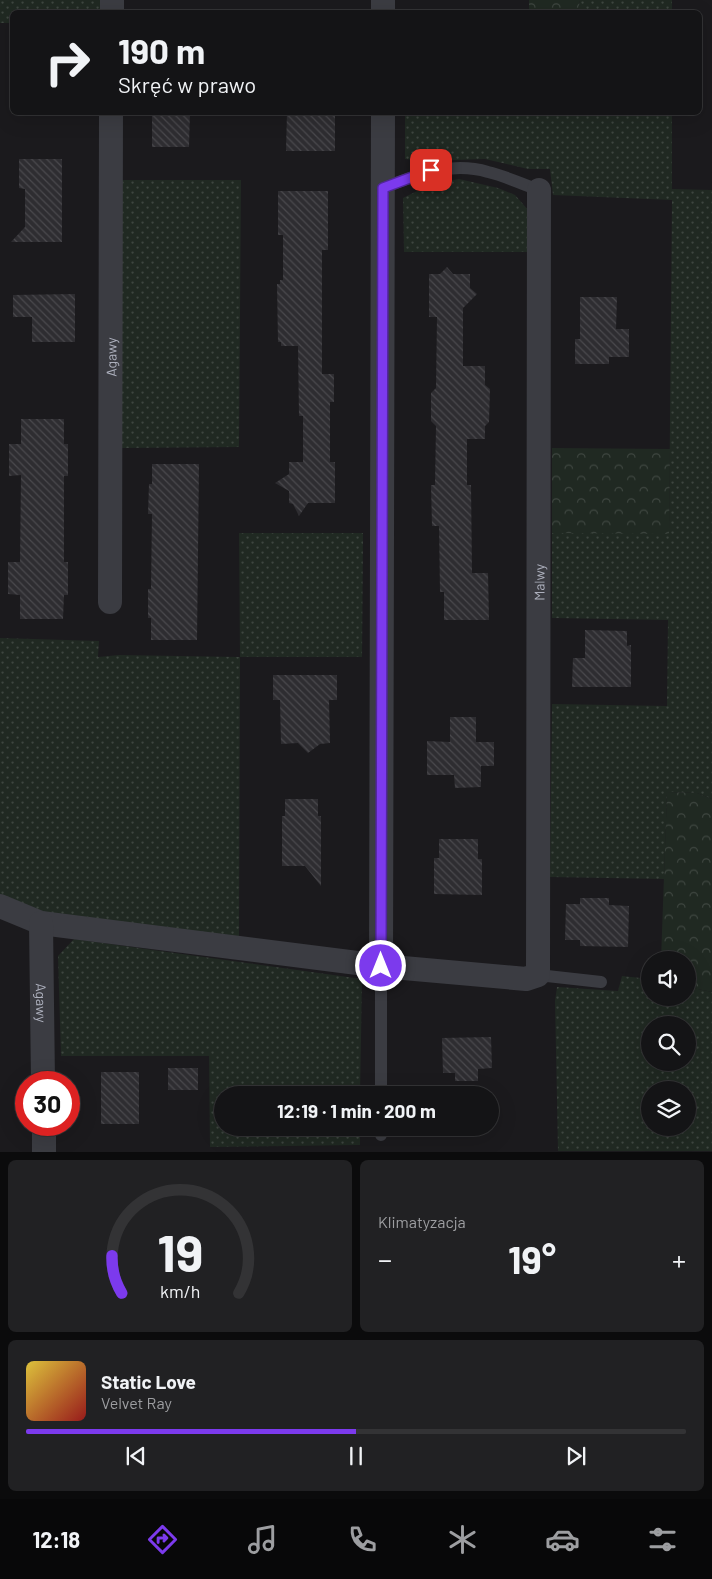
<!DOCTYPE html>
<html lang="pl">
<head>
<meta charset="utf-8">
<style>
	body { margin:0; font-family:Barlow,sans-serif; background:#212123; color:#f1f3f6; height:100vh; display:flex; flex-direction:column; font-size:19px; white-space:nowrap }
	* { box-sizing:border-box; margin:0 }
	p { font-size:16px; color:#9d9ea1 }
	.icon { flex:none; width:28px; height:28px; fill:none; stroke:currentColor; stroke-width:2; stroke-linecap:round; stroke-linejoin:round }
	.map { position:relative; height:1152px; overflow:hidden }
	.drawer { display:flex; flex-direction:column; gap:8px; padding:8px; background:#0b0b0c; flex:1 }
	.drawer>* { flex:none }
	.hud { position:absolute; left:10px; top:10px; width:692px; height:105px; border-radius:8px; box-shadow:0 5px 20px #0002,0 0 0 1px #333335; background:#141416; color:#f1f3f6; overflow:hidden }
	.fabs { position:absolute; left:641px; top:951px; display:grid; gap:10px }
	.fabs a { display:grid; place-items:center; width:55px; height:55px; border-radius:50%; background:#141416; box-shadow:0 5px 20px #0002,0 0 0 1px #333335; font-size:25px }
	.speed { position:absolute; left:15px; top:1071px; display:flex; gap:10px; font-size:25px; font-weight:700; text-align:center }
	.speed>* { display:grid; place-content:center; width:65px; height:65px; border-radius:50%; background:#141416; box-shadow:0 5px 20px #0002,0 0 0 1px #333335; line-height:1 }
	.speed .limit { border:8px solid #d22; background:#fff; color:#111 }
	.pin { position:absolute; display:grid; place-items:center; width:42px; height:42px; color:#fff; margin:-21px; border-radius:10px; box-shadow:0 2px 8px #0006 }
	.me { position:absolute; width:55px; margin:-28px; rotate:0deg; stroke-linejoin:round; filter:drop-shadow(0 0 4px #0008) }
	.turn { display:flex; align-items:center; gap:18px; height:105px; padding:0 25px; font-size:22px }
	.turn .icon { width:65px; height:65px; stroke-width:2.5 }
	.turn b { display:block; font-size:35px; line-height:42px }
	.big { font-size:38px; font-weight:700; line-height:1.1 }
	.drawer .tile { flex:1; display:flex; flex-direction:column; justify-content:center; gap:8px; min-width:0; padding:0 18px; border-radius:8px; background:#212123 }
	.drawer .dial { align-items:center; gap:0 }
	.dial svg { height:130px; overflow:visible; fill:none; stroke:#333335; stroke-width:7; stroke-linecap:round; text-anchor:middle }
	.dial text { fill:#f1f3f6; stroke:none }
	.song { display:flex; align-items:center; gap:15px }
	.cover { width:60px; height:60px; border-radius:8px; background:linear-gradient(135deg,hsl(50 70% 55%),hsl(0 70% 35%)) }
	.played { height:5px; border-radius:2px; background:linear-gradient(90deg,#7c3aed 50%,#333335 50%) }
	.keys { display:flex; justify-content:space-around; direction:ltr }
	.heat { display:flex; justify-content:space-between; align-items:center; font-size:28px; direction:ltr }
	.drawer .tiles { flex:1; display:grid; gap:8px; grid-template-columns:1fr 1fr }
	.tile:last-child { grid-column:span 2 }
	.trip { position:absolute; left:214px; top:1086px; width:285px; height:50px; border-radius:25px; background:#141416; box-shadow:0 5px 20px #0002,0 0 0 1px #333335; font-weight:700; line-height:50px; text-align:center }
	.tabs { display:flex; height:80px; justify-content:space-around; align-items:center; background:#080809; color:#9d9ea1 }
	.tabs .icon { width:35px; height:35px }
	.tabs .current { color:#7c3aed }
	.tabs b { font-size:22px; color:#f1f3f6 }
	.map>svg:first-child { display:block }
	.grass { fill:url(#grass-dots); fill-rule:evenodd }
	.forest { fill:url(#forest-crowns) }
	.building { fill:url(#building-back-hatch) }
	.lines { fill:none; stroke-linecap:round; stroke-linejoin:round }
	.lane { stroke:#3b3c42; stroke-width:12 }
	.street { stroke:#3b3c42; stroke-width:24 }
	.route-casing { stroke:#51269a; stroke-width:12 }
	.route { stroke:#7c3aed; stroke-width:9 }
	.labels { text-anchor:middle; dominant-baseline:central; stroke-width:5; stroke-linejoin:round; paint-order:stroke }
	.street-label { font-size:14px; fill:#adb0bd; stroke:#161518 }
</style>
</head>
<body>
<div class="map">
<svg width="712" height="1152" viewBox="0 0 712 1152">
	<defs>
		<pattern id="grass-dots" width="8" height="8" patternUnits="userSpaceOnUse" patternTransform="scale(1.25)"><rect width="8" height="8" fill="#202922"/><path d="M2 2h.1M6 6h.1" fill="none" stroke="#3e4640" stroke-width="1.8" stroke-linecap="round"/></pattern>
		<pattern id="forest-crowns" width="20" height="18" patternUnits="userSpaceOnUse" patternTransform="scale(1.25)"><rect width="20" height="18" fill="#202922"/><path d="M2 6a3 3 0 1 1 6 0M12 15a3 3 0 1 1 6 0" fill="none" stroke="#3e4640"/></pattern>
		<pattern id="building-back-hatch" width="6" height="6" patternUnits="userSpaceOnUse" patternTransform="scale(1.25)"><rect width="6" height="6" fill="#2e2d31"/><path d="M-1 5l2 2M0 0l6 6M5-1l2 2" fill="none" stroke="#4a494d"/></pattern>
	</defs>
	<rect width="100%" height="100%" fill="#1b1a1d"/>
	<!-- grass -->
	<path class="grass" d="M0,0H100V12H12V23H0Z
		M580,0H672V12H578Z
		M405,113H672V189L712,190V799L697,793L667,792L664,879L550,877L552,704L667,706L668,620L552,618V533H669L672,200L553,195L550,169H528L485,159L426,161L405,159Z
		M459,179L498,188L515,195L529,211V252H404L403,198C422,188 438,182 459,179Z
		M121,180H241L239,447L121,448Z
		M239,533H363L362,657H240L239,938L53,914L0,899V638L99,641L98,657L119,655L240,657Z
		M74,939L362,979L360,1095H222V1128H360V1145L210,1147L209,1056H61L58,956Z
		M622,976L650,979V998H688V987L712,992V1151H558L555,1001L557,987L618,991ZM650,1025H688V1062H650ZM650,1090H688V1128H650Z"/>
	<!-- forest -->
	<path class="forest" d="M529,0H580L578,12H529Z
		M552,448L670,449L669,534L552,533Z
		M667,792L697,793L712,799V992L688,987V960H661Z"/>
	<!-- building -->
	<path class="building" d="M152,112H190L189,147H152Z
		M287,112H335V151H286Z
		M19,159H62V242H11L25,227V189L19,188Z
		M278,191H328V250H322V374H334V402H330V462H335V503H308L299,516L293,504L289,503V491L275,483L289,474V462H303V416H299L298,346H281V342H278L277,284H280V280H283V235H278Z
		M447,267L453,274H470V288L477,294L463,308V366H485V385L490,389L489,422L485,426V439H467V485H471L472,573H488L489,620H444V592H440L439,526H432L431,485H435L436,426L431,421V393L436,388L437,317H429V274H440Z
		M75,294V342H32V317H13V295Z
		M580,297H617L616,329H629V357H609V364H575V339H580Z
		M21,419H64V444H68V476H64V562H68V595H64L63,619H20V595L8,594V562H20L21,475L9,476V444H21Z
		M152,464H199L197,640H151V618H148V589H151L152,514H148L149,484H152Z
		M585,630L627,631V646L631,645V687H572L573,658H585Z
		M273,675H337V700H329L330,743L320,744L308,753L298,743L281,744L280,700H273Z
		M450,717H476V742H494V766H481V787L455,788L454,775H427V741L450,742Z
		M285,799H318V816H321V886L305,866H282V816H285Z
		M439,839H478V859H482V895L434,894V858H439Z
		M580,898H609V905L629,906L628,947L580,946V940H565L566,904H580Z
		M491,1037L492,1068L478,1069V1081H455V1073H443L442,1038Z
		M168,1068H198V1090H168Z
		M101,1072H139V1124H101Z"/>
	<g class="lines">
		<!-- lane -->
		<path class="lane" d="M383,188C416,175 451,161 488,172C505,176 522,184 539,190
			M381,966V1095
			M538,975L601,982
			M381,1128V1135"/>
		<!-- street -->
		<g class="street">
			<path d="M112,12V0"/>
			<path d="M383,12V0"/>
			<path id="s1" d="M110,602L111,112"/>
			<path id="s2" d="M0,906L41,923L381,966L526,979L538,975L539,190"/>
			<path id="s3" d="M41,923L43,1082"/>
			<path d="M381,966L383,112"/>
			<path d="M44,1125V1152"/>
		</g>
	</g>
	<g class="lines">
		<defs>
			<path id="route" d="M381,966L383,188L431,170"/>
		</defs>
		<!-- route casing -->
		<use href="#route" class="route-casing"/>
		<!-- route -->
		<use href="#route" class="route"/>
	</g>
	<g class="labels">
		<!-- street labels -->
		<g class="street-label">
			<text stroke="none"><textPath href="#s1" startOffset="245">Agawy</textPath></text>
			<text stroke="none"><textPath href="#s2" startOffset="938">Malwy</textPath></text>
			<text stroke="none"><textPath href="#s3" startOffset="80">Agawy</textPath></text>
		</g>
	</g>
</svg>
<div class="fabs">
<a><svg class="icon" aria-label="sound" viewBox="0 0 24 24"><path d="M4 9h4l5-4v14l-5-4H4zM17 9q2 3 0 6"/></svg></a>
<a><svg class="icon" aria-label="search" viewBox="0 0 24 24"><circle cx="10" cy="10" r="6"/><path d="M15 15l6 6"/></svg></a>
<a><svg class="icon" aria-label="layers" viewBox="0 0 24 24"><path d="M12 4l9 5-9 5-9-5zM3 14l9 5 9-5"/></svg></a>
</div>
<div class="speed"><div class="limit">30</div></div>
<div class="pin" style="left:431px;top:170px;background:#d93025"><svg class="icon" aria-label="arrive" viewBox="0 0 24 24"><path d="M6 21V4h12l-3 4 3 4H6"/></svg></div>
<svg class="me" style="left:381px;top:966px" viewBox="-20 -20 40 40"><circle r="17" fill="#7c3aed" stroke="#fff" stroke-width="3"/><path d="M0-11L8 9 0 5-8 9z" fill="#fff"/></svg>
<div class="trip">12:19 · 1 min · 200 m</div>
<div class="hud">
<div class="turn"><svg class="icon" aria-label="right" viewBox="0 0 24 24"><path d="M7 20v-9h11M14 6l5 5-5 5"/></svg><div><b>190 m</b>Skręć w prawo</div></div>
</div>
</div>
<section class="drawer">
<div class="tiles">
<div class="tile dial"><svg viewBox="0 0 100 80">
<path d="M14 69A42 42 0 1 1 86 69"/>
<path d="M14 69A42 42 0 0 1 8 46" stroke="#7c3aed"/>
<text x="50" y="56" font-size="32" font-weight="700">19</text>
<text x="50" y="72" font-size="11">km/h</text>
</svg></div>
<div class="tile"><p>Klimatyzacja</p>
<div class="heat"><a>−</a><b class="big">19°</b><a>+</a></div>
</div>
<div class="tile">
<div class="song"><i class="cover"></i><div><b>Static Love</b><p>Velvet Ray</p></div></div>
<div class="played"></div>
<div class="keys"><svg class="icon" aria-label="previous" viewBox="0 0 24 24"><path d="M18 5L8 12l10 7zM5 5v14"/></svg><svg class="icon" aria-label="pause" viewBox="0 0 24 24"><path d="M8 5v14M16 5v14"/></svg><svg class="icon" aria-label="next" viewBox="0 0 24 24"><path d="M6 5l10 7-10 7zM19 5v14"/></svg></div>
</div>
</div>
</section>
<nav class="tabs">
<b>12:18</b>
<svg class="icon current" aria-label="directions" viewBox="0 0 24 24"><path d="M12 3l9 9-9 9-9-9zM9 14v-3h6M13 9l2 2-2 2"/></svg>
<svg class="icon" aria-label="music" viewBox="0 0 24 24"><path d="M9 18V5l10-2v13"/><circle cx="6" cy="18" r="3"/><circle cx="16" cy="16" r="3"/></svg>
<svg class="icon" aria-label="phone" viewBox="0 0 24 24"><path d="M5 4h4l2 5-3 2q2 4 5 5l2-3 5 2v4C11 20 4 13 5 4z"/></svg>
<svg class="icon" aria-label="climate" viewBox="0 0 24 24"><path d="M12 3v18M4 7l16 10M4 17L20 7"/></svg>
<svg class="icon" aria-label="car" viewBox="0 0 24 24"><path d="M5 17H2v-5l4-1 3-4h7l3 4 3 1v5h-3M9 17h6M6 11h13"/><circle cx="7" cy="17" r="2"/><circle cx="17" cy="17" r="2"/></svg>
<svg class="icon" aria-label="filters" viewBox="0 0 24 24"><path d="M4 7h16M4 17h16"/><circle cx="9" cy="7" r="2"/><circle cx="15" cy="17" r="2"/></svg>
</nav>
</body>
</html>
